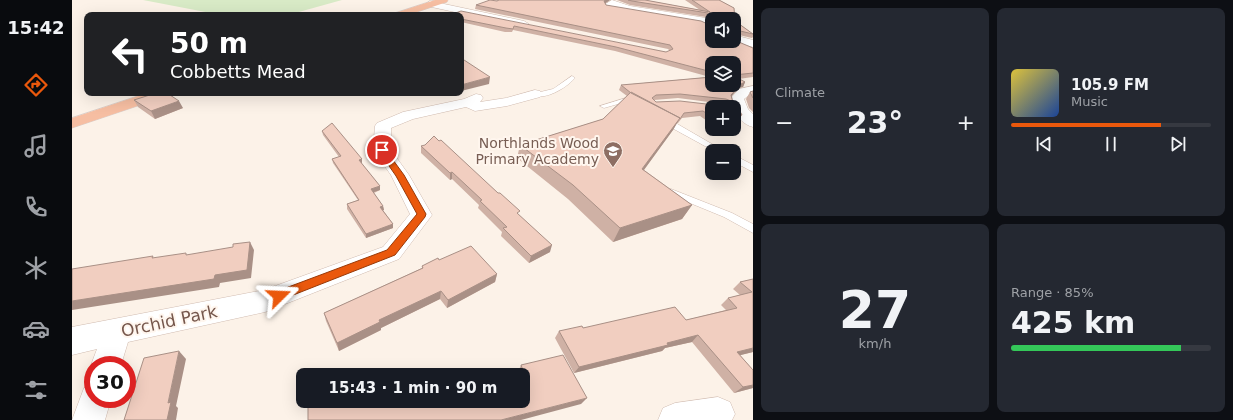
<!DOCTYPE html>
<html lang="en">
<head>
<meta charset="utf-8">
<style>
	body { margin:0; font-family:"DejaVu Sans",sans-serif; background:#242831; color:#f1f3f6; height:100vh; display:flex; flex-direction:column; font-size:15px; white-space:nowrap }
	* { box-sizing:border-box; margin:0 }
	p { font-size:13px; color:#9ea1a6 }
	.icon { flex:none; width:22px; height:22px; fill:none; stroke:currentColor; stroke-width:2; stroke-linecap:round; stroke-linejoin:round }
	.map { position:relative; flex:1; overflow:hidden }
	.side { display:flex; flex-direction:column; gap:8px; padding:8px; background:#0d0f14; width:480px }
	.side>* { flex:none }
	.banner { position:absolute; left:12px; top:12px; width:380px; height:84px; border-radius:8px; box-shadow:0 4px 16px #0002; background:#202124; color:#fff; overflow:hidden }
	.buttons { position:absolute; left:633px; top:12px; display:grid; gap:8px }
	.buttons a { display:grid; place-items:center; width:36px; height:36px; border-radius:8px; background:#171b24; box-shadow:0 4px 16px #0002; font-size:20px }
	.speed { position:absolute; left:12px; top:356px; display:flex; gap:8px; font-size:20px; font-weight:700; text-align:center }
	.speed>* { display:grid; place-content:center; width:52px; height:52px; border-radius:50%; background:#171b24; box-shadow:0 4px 16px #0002; line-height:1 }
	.speed .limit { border:6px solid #d22; background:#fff; color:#111 }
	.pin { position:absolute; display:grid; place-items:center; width:34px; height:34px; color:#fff; margin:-17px; border:2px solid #fff; border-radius:50%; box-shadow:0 1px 4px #0007 }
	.me { position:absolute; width:44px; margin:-22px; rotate:69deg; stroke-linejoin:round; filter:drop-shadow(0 0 3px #0008) }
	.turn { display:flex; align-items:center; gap:14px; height:84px; padding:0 20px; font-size:18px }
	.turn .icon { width:52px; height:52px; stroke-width:2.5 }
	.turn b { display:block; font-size:28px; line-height:34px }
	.big { font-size:30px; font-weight:700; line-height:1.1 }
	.side .widget { flex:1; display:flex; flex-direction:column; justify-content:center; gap:6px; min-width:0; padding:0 14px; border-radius:8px; background:#242831 }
	.side .dial { align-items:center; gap:0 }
	.dial b { font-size:52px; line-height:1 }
	.song { display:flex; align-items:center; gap:12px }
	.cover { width:48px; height:48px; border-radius:6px; background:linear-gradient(135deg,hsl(50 70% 55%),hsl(220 70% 35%)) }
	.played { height:4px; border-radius:2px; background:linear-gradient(90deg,#ea580c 75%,#363941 75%) }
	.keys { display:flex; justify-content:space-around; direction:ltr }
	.heat { display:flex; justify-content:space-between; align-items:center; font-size:22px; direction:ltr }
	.charge { height:6px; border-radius:3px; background:linear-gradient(90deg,#34c759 85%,#363941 0) }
	.side .tiles { flex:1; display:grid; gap:8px; grid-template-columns:repeat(2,1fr) }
	.trip { position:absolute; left:224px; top:368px; width:234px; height:40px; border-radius:8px; background:#171b24; box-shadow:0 4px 16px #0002; font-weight:700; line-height:40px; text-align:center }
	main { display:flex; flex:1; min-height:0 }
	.tabs { display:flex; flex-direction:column; width:72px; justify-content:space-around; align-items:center; background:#090b0e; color:#9ea1a6 }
	.tabs .icon { width:28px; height:28px }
	.tabs .selected { color:#ea580c }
	.tabs b { font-size:18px; color:#f1f3f6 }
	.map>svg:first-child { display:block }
	.green { fill:#d8eac6 }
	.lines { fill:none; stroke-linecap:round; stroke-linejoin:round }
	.service-casing { stroke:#d0bbb0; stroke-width:1 }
	.minor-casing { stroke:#d0bbb0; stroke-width:1 }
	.trunk-casing { stroke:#d9d0cd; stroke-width:1 }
	.service { fill:#fff; fill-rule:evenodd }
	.minor { fill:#fff; fill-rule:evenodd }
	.trunk { fill:#f6bea2; fill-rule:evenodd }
	.wall { fill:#cfb1a5; fill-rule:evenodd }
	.shaded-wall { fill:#a99086 }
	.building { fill:#f1cec0; stroke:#a99086; fill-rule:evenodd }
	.route { fill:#ea580c; stroke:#983908 }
	.labels { text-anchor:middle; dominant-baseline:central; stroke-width:4; stroke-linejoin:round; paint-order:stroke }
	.education-label { font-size:14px; fill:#785e54; stroke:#fff6ee; text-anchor:end }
	.near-street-label { font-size:17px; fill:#76574c; stroke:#fff6ee }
</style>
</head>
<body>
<main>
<nav class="tabs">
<b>15:42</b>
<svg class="icon selected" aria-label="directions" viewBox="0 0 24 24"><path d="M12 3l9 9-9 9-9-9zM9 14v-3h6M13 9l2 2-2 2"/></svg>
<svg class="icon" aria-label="music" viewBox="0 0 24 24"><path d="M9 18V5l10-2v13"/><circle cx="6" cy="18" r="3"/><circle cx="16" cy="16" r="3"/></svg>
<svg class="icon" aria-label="phone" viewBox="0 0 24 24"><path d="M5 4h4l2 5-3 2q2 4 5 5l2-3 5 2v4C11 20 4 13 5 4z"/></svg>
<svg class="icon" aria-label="climate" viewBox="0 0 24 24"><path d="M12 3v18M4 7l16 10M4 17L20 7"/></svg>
<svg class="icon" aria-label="car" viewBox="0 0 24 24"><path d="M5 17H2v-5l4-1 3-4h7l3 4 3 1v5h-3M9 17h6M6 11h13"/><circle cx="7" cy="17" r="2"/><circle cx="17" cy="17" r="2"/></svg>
<svg class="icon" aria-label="filters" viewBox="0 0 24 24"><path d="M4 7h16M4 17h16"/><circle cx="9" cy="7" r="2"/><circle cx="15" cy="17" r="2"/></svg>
</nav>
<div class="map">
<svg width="681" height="420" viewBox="0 0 681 420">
	<rect width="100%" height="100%" fill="#fcf2e8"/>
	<!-- green -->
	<path class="green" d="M71,0H270L216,15H149Z"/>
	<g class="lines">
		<defs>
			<path id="service" d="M500,76L503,78L502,79C494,88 471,102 460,94L481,89Z
				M554,98L565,104L562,106L553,102L532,108L528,106Z
				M589,118H595L652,151H642L589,122Z
				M662,155L681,165V172L662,162Z
				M599,189L660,213L681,224V233L652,217L596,194L594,192Z"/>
			<path id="minor" d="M540,0L558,6L634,18L640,22V29L628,23L610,21L533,7L532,5Z
				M358,1L452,21L457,24L452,27L355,6L354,4Z
				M662,35L681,40V47L660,41H662Z
				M681,86V94L677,95L672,99L676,109L681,114V127C672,125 663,116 662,107H660L658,99L667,89Z
				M463,90L468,91L470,94L468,97L435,106L403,111L394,107L341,119L319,128V150L337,175L360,215L327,259L193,312L56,342L49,365H21V370L19,365L25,349L0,355V327L192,290L311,247L338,214L319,175L301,150L303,126L305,123L331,112L392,99L404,94L409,95L411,98L408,102L434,98Z
				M21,384V399H39L33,420H0L12,388Z
				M646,397L658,402L663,414L660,420H586L591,408L603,403Z"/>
			<path id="trunk" d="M363,0H376L375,2L336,15H321L323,13Z
				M75,93H97L95,96L0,128V118Z"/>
		</defs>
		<!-- service casing -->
		<use href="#service" class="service-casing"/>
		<!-- minor casing -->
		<use href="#minor" class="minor-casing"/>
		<!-- trunk casing -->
		<use href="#trunk" class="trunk-casing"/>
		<!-- service -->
		<use href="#service" class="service"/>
		<!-- minor -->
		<use href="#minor" class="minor"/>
		<!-- trunk -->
		<use href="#trunk" class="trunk"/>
	</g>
	<!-- wall -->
	<path class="wall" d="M427,0H538L533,3L534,5L640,41L681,48V77L666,79L673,82L671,87L666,88L660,96L661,103L670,115L667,120L662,121V107H640V123H638L628,116L610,118L606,123H605L601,130L572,170L620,205L610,219L541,242L496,199L445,158L448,145L531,119L555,96L547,90L549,85L638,77L543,51L441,30L440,32H433L389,22V15L594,52L598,51L596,49L403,9L404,5ZM640,63H662V85H640ZM606,98L652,104L643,105L584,102L582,100Z
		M545,0H573L628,10L613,0H647L662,8L663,21L681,34V37L680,38L663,34L662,35V19H640V21L634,17L558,5Z
		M681,91V112L677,108L674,99L678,92Z
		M62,100L111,108L83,119L66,107Z
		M250,131L290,159V164L308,186V190L302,193L311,206L312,210H311L321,224V228L294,238L275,209V204L286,200L261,163L260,159L267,157L251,135Z
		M349,146L447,215L478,252L457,263L429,236L430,232L406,208L407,205L380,179L378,180L349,153Z
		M367,260L425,274L423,282L375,308L368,299L309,328V330L267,351L254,321L252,313L350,268V266Z
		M681,279V352L668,355L681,370V388L662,393L620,342L593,348L590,351L502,373L483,338L487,331L511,328L614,320L654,310L649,305L656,298L668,295L661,289L668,282Z
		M449,365L509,404L451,401L446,372Z"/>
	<!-- shaded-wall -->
	<path class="shaded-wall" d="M534,0H538L531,5L532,1Z
		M418,77L417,84L389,91V85Z
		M673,82L671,87L666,88L657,99L659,95L669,84Z
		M107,101L111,108L83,119L79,111Z
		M608,118L601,130L563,182L570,169Z
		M290,159V163L287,164V160Z
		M380,172V179L378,180V173Z
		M308,186V190L299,193V189Z
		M620,205L610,219L541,242L548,228Z
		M311,206L312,210L308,211V207Z
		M321,224V228L294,238V234Z
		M178,242L182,250L179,278L148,283L147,287L0,310V301L143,275Z
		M480,245L478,252L457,263L459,256Z
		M425,274L423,282L375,308L376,300Z
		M369,291L368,299L309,328V330L267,351L265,343L307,320Z
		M626,335L620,342L593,348L590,351L502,373L507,367L595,343Z
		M681,348V352L657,358L665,352Z
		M107,351L114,359L104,406L106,408L104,420H95L96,403Z
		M681,385V388L662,393L671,387Z
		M515,398L509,404L449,420H429Z"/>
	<!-- building -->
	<path class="building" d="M418,0L425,1L427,0H534L532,1L534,5L629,21L640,26V41H662V40L681,48V73L662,75V63H640V72L544,47L442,26L441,29L434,28L389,19V15H378L389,11L594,52L601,49L598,45L404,5Z
		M556,0H573L638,12L620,0H647L662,8L663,21L681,34L664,30L663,34H662V19H643L636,13L560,1Z
		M389,58L418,77L389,85Z
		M662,76L673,82L669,84L659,95L661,103L664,104L670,115L662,116V107H640V117L631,111L612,113L608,119L607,118H608L559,93L549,85L640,77V85H662ZM608,94L654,99L659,101V103L643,105L608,101L584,102L580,98L584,95Z
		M681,91V98L678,92Z
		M559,92L608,118L570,169L620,205L548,228L501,185L448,145L531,119Z
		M84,93H95L107,101L79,111L62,100Z
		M260,123L290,159L287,160L308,186L299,189L311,206L308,207L321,224L294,234L275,204L287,200L260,159L269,156L250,131Z
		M362,136L367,141L369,140L426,193H428L448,211L445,213L480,245L459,256L431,228L435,227L408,201L410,200L380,172L378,173L349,146L353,145Z
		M178,242L175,270L143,275L142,279L0,301V269L81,256L80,258L114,253V255L161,247V244Z
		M399,246L425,274L376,300L369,291L307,320L308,322L265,343L252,313L351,268L350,266L366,258L367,260Z
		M681,279V348L665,352L681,370V385L671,387L626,335L595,343L596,345L507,367L487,331L510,326L511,328L603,307L614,320L665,308L656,298L680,292L668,282Z
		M107,351L96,403L99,402L95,420H52L72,358Z
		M491,355L515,398L429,420H236V401H451V375H444L452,373L449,365Z"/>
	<!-- route -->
	<path class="route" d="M310,148L313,149L332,175L354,214L353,217L323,255L211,299L207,300L203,299L202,296L203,292L315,250L345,214L324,176L306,150Z"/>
	<!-- icons -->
	<defs>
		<symbol id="school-pin" viewBox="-11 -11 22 30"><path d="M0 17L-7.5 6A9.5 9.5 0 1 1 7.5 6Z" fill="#8d6e63" stroke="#fff6ee"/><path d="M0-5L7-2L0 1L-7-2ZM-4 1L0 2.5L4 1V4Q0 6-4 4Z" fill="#fff"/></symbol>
	</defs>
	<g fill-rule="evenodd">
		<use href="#school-pin" x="530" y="140" width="22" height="30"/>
	</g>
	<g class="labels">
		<!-- education labels -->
		<g class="education-label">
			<text x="527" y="143">Northlands Wood<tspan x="527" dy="16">Primary Academy</tspan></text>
		</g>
		<!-- near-street labels -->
		<g class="near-street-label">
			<text transform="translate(97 321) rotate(-12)">Orchid Park</text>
		</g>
	</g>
</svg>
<div class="buttons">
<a><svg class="icon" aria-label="sound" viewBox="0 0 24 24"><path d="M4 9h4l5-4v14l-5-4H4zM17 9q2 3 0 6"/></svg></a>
<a><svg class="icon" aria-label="layers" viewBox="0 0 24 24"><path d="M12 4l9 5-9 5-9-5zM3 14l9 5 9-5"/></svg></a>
<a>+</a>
<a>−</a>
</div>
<div class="speed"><div class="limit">30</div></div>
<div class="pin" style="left:310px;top:150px;background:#d93025"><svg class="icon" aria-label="arrive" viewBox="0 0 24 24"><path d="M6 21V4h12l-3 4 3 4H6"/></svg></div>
<svg class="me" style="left:207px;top:296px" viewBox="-20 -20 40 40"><path d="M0-17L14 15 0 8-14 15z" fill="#ea580c" stroke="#fff" stroke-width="4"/></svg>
<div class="trip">15:43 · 1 min · 90 m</div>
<div class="banner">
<div class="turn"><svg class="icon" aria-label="left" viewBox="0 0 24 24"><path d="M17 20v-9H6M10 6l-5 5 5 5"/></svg><div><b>50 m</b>Cobbetts Mead</div></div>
</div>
</div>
<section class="side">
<div class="tiles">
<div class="widget"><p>Climate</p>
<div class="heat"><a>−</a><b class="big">23°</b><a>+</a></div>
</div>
<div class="widget">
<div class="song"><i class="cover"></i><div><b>105.9 FM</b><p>Music</p></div></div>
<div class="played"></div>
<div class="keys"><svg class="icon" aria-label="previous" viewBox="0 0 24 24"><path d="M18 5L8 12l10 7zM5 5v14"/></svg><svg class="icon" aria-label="pause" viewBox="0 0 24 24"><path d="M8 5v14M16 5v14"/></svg><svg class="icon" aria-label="next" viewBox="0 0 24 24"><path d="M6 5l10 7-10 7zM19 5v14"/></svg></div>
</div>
<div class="widget dial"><b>27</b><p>km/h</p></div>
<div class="widget"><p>Range · 85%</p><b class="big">425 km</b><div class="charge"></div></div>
</div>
</section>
</main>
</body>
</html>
